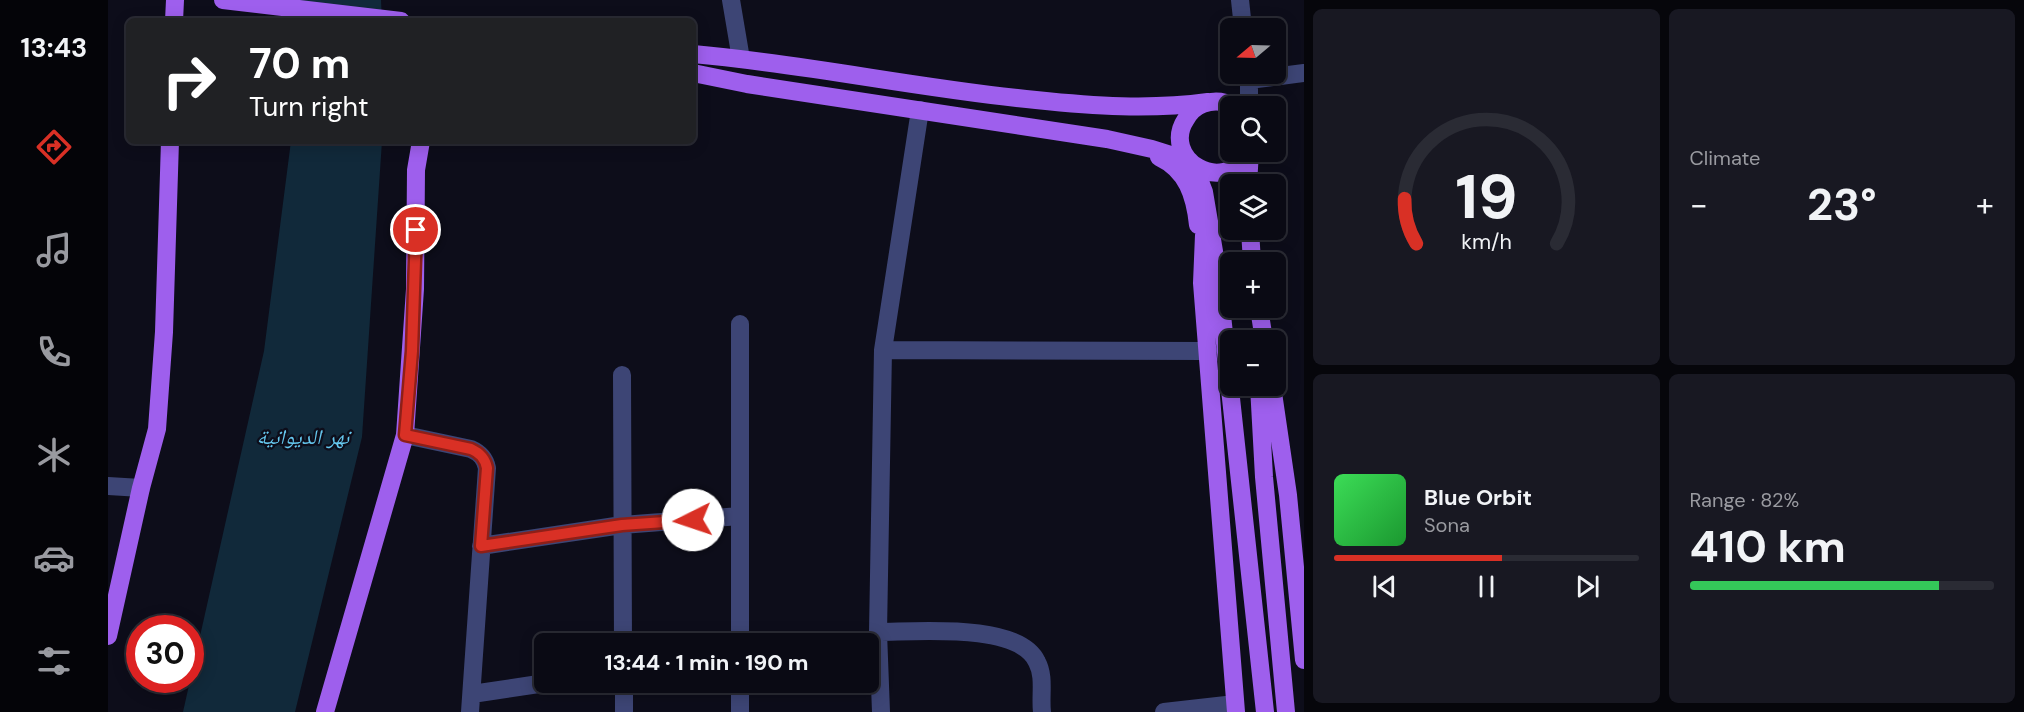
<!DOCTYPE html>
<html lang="en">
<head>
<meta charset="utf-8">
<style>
	body { margin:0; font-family:"DM Sans","Noto Naskh Arabic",sans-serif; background:#181822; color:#f1f3f6; height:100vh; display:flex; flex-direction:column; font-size:22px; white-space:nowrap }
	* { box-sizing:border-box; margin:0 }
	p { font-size:20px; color:#999aa0 }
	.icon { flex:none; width:33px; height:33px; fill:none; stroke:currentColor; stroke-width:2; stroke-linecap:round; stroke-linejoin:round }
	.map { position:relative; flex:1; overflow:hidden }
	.panel { display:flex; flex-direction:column; gap:9px; padding:9px; background:#06060b; width:720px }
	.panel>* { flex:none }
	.hud { position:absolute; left:18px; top:18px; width:570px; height:126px; border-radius:9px; box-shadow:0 3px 15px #0003,0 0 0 2px #2a2b34; background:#202124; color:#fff; overflow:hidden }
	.needle { width:39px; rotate:251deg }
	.fabs { position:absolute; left:1112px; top:18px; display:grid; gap:12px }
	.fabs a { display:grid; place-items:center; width:66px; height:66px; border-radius:9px; background:#0a0a14; box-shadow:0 3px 15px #0003,0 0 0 2px #2a2b34; font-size:30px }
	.speed { position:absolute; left:18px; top:615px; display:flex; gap:12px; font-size:30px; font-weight:700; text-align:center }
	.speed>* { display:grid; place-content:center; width:78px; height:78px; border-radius:50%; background:#0a0a14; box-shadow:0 3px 15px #0003,0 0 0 2px #2a2b34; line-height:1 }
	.speed .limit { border:9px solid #d22; background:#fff; color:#111 }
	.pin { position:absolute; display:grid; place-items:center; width:51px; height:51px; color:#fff; margin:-26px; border:3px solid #fff; border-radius:50%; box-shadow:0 2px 6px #0007 }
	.me { position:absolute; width:66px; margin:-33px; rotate:266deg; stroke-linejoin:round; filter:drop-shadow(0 0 4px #0008) }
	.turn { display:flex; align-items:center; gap:21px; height:126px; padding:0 24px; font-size:27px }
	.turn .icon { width:78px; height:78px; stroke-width:2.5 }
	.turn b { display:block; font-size:42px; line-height:51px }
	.big { font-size:45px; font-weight:700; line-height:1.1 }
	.panel .card { flex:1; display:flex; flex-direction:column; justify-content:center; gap:9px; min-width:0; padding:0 21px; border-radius:9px; background:#181822 }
	.panel .dial { align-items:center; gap:0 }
	.dial svg { height:156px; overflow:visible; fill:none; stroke:#2a2b34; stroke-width:7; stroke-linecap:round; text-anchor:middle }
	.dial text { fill:#f1f3f6; stroke:none }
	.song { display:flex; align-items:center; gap:18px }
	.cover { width:72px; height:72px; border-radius:9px; background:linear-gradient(135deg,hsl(130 70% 55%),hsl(130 70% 35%)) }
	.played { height:6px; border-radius:3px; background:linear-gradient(90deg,#d93025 55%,#2a2b34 55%) }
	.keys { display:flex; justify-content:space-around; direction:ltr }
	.heat { display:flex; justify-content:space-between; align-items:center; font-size:33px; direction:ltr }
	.charge { height:9px; border-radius:4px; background:linear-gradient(90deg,#34c759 82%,#2a2b34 0) }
	.panel .tiles { flex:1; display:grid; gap:9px; grid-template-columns:repeat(2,1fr) }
	.trip { position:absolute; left:426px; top:633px; width:345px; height:60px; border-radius:9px; background:#0a0a14; box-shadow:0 3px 15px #0003,0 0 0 2px #2a2b34; font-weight:700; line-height:60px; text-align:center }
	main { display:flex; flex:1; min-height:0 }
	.dock { display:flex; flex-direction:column; width:108px; justify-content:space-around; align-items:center; background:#040408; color:#999aa0 }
	.dock .icon { width:42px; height:42px }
	.dock .active { color:#d93025 }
	.dock b { font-size:27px; color:#f1f3f6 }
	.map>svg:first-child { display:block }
	.water { fill:#11293a }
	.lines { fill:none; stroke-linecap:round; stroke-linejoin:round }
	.minor { stroke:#3d4575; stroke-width:18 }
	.major { stroke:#9e5fed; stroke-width:18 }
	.route-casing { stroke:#8d1f18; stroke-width:15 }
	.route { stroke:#d93025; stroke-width:10 }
	.labels { text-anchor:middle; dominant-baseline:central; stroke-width:4.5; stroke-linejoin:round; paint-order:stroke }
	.water-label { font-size:21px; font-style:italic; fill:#65c7ee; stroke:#0d0d1a }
</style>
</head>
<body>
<main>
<nav class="dock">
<b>13:43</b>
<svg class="icon active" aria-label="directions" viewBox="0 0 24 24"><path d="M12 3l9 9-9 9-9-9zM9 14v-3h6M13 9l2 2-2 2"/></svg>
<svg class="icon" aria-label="music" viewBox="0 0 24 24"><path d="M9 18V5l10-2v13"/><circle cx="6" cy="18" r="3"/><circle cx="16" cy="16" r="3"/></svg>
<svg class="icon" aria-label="phone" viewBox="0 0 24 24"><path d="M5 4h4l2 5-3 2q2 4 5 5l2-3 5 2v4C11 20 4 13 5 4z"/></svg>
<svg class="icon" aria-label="climate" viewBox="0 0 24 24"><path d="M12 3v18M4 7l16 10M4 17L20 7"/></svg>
<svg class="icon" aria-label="car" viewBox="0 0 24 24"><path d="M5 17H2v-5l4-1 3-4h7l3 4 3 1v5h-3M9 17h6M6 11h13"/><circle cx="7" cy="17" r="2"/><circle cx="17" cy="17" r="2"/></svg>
<svg class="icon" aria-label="filters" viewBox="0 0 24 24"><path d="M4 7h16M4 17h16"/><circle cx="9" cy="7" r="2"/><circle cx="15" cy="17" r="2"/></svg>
</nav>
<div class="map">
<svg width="1196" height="712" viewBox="0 0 1196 712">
	<rect width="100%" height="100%" fill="#0d0d1a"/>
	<!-- water -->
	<path class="water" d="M172,0H273L274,21H174Z
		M183,141H274L254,437L187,712H75L156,351Z"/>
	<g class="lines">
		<!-- minor -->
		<path class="minor" d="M623,0L633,59
			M1132,0L1135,28
			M1141,74V106
			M1141,80L1196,73
			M775,350L1100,351
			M514,375L515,644
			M297,435L363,449C372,453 377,458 379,468L362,712
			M0,486L33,488
			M373,546L514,525L632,516
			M770,632C807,632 911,622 929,662C937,677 932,695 934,712
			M632,644V324
			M516,682V712
			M364,694L444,682
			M632,712V682
			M773,712L770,632L775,350L812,110
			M1056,712L1127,704"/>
		<!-- major -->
		<path class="major" d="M115,0L293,21
			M66,21L67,0
			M585,54C700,64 813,89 928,100C985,106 1042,110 1100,102
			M585,73L639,84L999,139L1044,149L1082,161
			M1126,106C1116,101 1105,100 1095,104C1087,107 1082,112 1078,119C1052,158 1115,198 1141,152
			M1051,157C1079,170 1087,196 1090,225
			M1086,166L1096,192L1109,269L1157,712
			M1140,184L1142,152
			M1142,230L1144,262
			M1096,235L1094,283L1128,712
			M1151,308L1156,340
			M1151,386L1156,477L1178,712
			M1164,386L1180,495L1196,660
			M0,636L33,488L49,429L56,332L62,141
			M217,712L297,435L307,289L308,170L313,141"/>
	</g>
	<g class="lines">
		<defs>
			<path id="route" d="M308,230L304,351L297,435L363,449C372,453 377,458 379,468L373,546L514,525L585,520"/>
		</defs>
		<!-- route casing -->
		<use href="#route" class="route-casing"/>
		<!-- route -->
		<use href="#route" class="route"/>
	</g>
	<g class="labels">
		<!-- water labels -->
		<g class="water-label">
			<text x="195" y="437">نهر الديوانية</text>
		</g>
	</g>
</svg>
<div class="fabs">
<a><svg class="needle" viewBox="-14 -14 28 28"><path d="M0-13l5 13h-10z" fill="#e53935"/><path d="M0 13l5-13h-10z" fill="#999aa0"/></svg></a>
<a><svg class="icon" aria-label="search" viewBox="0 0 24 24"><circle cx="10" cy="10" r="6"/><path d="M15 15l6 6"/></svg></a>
<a><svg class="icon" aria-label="layers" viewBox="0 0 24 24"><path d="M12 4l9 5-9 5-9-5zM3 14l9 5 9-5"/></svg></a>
<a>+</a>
<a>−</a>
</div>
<div class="speed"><div class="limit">30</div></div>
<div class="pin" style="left:308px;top:230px;background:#d93025"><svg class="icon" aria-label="arrive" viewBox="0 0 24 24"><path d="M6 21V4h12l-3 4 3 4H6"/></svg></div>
<svg class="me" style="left:585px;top:520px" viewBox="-20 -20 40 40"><circle r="19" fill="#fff"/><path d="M0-13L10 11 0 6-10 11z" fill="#d93025"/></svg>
<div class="trip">13:44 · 1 min · 190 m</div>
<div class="hud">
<div class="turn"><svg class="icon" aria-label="right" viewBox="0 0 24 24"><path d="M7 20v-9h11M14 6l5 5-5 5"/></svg><div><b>70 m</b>Turn right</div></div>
</div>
</div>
<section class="panel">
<div class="tiles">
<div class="card dial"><svg viewBox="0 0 100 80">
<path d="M14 69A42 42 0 1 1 86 69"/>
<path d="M14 69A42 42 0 0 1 8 46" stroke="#d93025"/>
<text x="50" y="56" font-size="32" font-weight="700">19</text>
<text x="50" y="72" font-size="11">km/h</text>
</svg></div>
<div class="card"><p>Climate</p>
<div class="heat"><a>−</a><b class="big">23°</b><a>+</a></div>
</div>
<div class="card">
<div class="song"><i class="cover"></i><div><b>Blue Orbit</b><p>Sona</p></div></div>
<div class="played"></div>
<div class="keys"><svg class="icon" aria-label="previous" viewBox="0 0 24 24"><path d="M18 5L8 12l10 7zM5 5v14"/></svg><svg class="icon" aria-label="pause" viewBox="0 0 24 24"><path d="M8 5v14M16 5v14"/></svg><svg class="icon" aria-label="next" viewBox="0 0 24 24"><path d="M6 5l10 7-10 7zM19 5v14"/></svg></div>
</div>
<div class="card"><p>Range · 82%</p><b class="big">410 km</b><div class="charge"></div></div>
</div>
</section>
</main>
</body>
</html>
